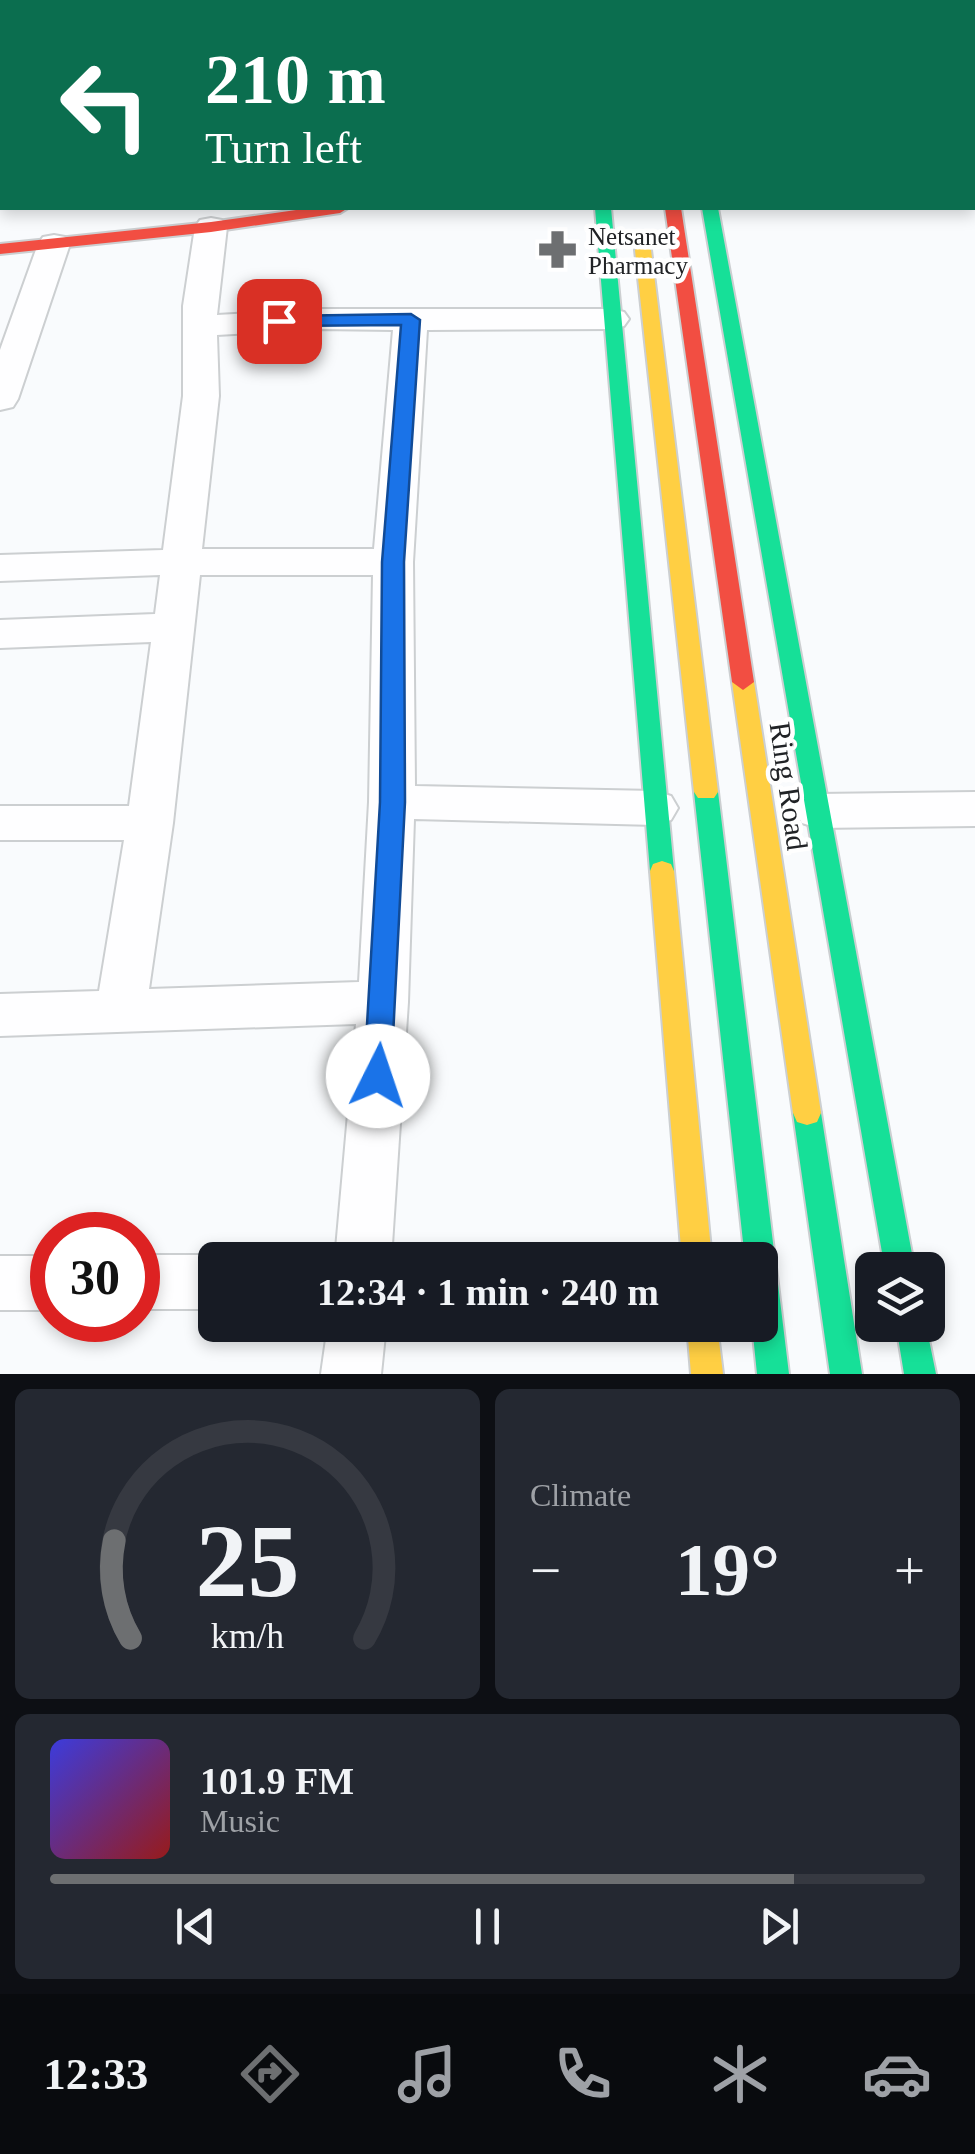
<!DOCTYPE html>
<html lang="en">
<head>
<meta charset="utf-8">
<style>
	body { margin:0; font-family:Georgia,serif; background:#242831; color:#f1f3f6; height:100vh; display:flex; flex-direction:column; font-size:38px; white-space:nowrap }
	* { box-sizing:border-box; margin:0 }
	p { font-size:32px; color:#9ea1a6 }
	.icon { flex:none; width:55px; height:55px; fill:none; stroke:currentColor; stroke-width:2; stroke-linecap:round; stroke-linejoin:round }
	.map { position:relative; height:1374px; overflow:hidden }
	.details { display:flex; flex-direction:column; gap:15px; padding:15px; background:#0d0f14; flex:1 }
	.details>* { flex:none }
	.top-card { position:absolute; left:0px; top:0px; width:975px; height:210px; box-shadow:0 5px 15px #0003; background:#0b6e4f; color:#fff; overflow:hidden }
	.fabs { position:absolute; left:855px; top:1252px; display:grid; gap:20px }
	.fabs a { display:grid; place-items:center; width:90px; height:90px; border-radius:15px; background:#171b24; box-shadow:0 5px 15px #0003; font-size:50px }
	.speed { position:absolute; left:30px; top:1212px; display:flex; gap:20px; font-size:50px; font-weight:700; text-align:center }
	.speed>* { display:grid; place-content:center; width:130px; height:130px; border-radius:50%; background:#171b24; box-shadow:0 5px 15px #0003; line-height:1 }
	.speed .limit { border:15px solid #d22; background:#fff; color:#111 }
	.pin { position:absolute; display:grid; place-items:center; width:85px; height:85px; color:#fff; margin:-42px; border-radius:20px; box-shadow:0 5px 15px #0006 }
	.me { position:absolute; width:110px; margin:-55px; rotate:4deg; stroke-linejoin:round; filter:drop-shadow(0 0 8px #0008) }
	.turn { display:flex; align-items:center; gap:35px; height:210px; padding:0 40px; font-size:45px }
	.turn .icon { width:130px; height:130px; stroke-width:2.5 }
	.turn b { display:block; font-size:70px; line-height:85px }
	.big { font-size:75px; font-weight:700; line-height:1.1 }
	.details .tile { flex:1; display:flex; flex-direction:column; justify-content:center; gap:15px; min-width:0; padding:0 35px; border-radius:15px; background:#242831 }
	.details .dial { align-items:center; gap:0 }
	.dial svg { height:260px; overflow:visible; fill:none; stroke:#363941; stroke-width:7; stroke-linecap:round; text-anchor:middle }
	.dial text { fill:#f1f3f6; stroke:none }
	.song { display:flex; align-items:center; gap:30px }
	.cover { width:120px; height:120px; border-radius:15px; background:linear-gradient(135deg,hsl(240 70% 55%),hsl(0 70% 35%)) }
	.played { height:10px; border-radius:5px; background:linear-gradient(90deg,#6d6f71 85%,#363941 85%) }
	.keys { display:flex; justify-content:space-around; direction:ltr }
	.heat { display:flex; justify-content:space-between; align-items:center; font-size:55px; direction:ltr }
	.details .tiles { flex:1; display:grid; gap:15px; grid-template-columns:1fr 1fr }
	.tile:last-child { grid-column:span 2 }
	.trip { position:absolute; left:198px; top:1242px; width:580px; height:100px; border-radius:15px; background:#171b24; box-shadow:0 5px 15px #0003; font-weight:700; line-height:100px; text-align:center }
	.menu { display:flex; height:160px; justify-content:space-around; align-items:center; background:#090b0e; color:#9ea1a6 }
	.menu .icon { width:70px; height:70px }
	.menu .active { color:#6d6f71 }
	.menu b { font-size:45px; color:#f1f3f6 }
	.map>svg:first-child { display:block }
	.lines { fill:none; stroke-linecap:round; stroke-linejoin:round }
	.street-casing { stroke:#cccfd1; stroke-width:4 }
	.fast-casing { stroke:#cccfd1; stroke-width:4 }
	.slow-casing { stroke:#cccfd1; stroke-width:4 }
	.jam-casing { stroke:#cccfd1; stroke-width:4 }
	.street { fill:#fefeff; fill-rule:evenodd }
	.fast { fill:#16e098; fill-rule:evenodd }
	.slow { fill:#ffcf43; fill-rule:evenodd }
	.jam { fill:#f24e42; fill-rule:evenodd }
	.route { fill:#1a73e8; stroke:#114b97; stroke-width:2.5 }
	.labels { text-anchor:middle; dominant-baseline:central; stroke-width:9; stroke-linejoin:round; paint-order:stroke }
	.far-poi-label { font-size:25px; fill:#212326; stroke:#fff; text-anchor:start }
	.street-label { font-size:30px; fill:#212326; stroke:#fff }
</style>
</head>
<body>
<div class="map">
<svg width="975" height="1374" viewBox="0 0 975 1374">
	<rect width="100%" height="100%" fill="#f9fbfd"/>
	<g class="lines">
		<defs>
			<path id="street" d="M785,0H811V2H786Z
				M934,0H960V2H935Z
				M972,180L975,181V202L972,201Z
				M211,218L222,220L227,227L217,315L318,309H612L624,312L629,319L624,326L612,329L427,330L413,562L415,786L655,791L671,796L678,808L671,820L655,825L414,819L408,1002L391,1260H335L356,1024L0,1036V994L99,991L124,840H0V806H129L151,642L0,648V620L155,614L160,575L0,581V555L163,550L183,396V306L195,227L200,220ZM318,329L393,330L374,549H202L219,396L217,335ZM200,575H373L369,802L359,982L149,989L173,823Z
				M54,235L65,237L70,244L18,399L13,407L0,410V350L38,244L43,237Z
				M975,792V826L818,828L802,823L795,811L802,799L818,794Z
				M138,1255H215L227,1260H215V1309H138Z
				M0,1256H52V1310H0Z
				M328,1325H386L381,1374H321Z"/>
			<path id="fast" d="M972,141H975V151H972Z
				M595,208H611L674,871L671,878H653L650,871Z
				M702,208H718L915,1270H885Z
				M706,783L714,786L718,792L789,1374H757L752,1325H760V1260H745L694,792L698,786Z
				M807,1101L817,1104L821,1113L862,1374H830L793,1113L797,1104Z
				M896,1325H926L936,1374H904Z"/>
			<path id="slow" d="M576,0H590V2H577Z
				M635,0H649L650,2H637Z
				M643,245L651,250L718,792L714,798H698L694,792L635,250Z
				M743,674L754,682L821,1113L817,1122L807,1125L797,1122L793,1113L732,682Z
				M662,861L671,864L674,871L712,1260H682L650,871L653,864Z
				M687,1325H717L723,1374H691Z"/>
			<path id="jam" d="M666,0H680L681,2H668Z
				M310,208H348L340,213L211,232L0,254V244L211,222Z
				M665,208H681L754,682L743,690L732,682Z"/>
		</defs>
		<!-- street casing -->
		<use href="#street" class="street-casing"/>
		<!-- fast casing -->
		<use href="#fast" class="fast-casing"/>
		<!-- slow casing -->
		<use href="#slow" class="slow-casing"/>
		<!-- jam casing -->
		<use href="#jam" class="jam-casing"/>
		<!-- street -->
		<use href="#street" class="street"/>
		<!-- fast -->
		<use href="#fast" class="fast"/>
		<!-- slow -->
		<use href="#slow" class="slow"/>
		<!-- jam -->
		<use href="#jam" class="jam"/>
	</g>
	<!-- route -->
	<path class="route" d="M411,314L420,320L404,562L405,802L391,1076L387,1084L378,1088L368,1084L364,1076L380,802L382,562L401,325L279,326L270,321L279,316Z"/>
	<!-- icons -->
	<defs>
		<symbol id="pharmacy-bare" viewBox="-9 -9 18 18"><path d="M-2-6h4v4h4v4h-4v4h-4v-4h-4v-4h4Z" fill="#6d6f71" stroke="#fff" stroke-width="2.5" paint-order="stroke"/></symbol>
	</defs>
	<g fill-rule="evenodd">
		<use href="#pharmacy-bare" x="530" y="222" width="55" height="55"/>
	</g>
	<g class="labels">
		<!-- far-poi labels -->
		<g class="far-poi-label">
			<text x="588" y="236">Netsanet<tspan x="588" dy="29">Pharmacy</tspan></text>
		</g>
		<!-- street labels -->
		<g class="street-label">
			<text transform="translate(789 786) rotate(82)">Ring Road</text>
		</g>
	</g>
</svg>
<div class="fabs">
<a><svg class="icon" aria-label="layers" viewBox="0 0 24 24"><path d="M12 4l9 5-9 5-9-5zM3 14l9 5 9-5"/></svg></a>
</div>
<div class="speed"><div class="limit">30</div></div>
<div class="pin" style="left:279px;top:321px;background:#d93025"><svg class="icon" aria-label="arrive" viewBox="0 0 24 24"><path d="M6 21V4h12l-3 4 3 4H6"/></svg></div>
<svg class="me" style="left:378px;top:1076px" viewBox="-20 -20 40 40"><circle r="19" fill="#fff"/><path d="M0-13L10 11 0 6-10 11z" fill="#1a73e8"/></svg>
<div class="trip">12:34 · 1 min · 240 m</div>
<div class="top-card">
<div class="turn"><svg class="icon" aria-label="left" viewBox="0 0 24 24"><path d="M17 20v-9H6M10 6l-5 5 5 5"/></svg><div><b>210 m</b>Turn left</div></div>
</div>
</div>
<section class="details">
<div class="tiles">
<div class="tile dial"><svg viewBox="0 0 100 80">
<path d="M14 69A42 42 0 1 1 86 69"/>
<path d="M14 69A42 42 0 0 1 9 39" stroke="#6d6f71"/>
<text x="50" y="56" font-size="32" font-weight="700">25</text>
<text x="50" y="72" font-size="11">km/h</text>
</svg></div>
<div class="tile"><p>Climate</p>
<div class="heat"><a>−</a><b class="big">19°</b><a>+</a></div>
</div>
<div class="tile">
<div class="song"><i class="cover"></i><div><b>101.9 FM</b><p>Music</p></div></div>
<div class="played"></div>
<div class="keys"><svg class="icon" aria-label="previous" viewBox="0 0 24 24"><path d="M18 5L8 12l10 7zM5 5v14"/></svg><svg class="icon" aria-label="pause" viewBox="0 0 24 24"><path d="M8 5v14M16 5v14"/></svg><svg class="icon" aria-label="next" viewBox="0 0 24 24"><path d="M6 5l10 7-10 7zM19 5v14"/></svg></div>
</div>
</div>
</section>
<nav class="menu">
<b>12:33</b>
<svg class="icon active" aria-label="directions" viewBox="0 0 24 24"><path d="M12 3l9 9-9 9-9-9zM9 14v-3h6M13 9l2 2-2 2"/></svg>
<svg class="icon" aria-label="music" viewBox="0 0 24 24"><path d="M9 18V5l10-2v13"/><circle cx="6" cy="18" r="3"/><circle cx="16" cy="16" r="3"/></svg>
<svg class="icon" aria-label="phone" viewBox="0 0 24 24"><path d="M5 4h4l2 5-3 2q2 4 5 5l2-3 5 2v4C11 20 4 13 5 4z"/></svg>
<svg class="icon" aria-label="climate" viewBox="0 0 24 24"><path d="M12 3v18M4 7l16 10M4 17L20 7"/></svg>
<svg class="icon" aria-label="car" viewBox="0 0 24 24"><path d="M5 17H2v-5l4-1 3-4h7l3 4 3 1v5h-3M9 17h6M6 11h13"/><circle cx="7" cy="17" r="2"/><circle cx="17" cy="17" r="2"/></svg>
</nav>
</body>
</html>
